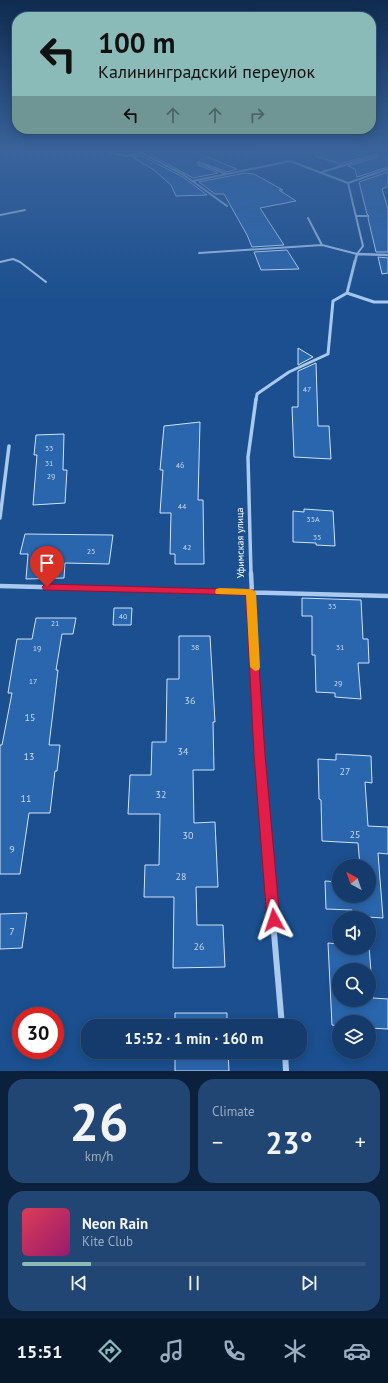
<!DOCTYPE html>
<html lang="en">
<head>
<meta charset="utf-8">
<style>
	body { margin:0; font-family:"PT Sans",sans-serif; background:#214673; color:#f1f3f6; height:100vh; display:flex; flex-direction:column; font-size:15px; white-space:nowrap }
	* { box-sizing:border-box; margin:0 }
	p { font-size:13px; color:#9dadc1 }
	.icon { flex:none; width:22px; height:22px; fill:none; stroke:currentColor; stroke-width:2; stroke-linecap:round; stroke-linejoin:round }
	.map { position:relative; height:1071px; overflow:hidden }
	.panel { display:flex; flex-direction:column; gap:8px; padding:8px; background:#0b203b; flex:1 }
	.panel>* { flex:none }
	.guide { position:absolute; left:12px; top:12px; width:364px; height:122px; border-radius:16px; box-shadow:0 2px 10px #0003,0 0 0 1px #33557e; background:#8bbbb9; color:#111; overflow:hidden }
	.needle { width:26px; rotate:320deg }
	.controls { position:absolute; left:332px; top:859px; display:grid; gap:8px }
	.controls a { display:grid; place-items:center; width:44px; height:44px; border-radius:50%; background:#143b6b; box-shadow:0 2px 10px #0003,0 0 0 1px #33557e; font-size:20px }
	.speed { position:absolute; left:12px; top:1007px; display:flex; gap:8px; font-size:20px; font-weight:700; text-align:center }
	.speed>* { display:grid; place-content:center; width:52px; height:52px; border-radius:50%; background:#143b6b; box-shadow:0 2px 10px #0003,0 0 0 1px #33557e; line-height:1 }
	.speed .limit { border:6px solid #d22; background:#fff; color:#111 }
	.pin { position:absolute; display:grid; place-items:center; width:34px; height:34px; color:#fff; margin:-41px -17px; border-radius:50% 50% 50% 0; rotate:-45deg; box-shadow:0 0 4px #0007 }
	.pin .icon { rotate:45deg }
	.me { position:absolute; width:44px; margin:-22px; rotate:355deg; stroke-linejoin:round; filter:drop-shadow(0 0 3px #0008) }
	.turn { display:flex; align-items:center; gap:14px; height:84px; padding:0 20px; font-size:18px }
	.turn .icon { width:52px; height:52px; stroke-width:2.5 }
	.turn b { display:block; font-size:28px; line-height:34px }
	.lanes { display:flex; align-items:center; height:38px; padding:0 20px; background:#0003; justify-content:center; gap:20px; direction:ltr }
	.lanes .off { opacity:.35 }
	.big { font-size:30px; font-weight:600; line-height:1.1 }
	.panel .card { flex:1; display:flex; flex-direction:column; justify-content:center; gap:6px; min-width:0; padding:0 14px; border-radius:16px; background:#214673 }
	.panel .dial { align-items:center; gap:0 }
	.dial b { font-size:52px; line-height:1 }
	.song { display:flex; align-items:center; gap:12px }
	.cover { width:48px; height:48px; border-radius:6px; background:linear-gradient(135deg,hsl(350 70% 55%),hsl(320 70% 35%)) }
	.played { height:4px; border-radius:2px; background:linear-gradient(90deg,#8bbbb9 20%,#33557e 20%) }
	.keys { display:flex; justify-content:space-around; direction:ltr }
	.heat { display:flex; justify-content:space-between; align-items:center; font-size:22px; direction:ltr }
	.panel .tiles { flex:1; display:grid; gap:8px; grid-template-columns:1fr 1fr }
	.card:last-child { grid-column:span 2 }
	.trip { position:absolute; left:81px; top:1019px; width:226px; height:40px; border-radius:16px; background:#143b6b; box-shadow:0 2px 10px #0003,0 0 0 1px #33557e; font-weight:600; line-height:40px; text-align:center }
	.menu { display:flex; height:64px; justify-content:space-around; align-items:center; background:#08182b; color:#9dadc1 }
	.menu .icon { width:28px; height:28px }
	.menu .active { color:#8bbbb9 }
	.menu b { font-size:18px; color:#f1f3f6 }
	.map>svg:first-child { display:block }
	.building { fill:#2a66ad; stroke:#cfe3fa; fill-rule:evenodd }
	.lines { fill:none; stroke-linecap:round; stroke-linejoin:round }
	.service { stroke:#a9c9ee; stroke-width:2 }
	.minor-far4 { stroke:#a9c9ee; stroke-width:2.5 }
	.minor-far3 { stroke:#a9c9ee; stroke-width:3 }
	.minor-far2 { stroke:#a9c9ee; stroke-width:3.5 }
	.minor-far1 { stroke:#a9c9ee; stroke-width:4.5 }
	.minor { stroke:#a9c9ee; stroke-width:6 }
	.route { fill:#e11d48; stroke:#92132f }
	.slow { fill:#f59e0b }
	.labels { text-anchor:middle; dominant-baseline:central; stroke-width:4; stroke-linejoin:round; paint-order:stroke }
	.number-label { font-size:8px; fill:#cad9ea }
	.street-label { font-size:10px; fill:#fff; stroke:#1b4f8f }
	.near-number-label { font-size:10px; fill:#cad9ea }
</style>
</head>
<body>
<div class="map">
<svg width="388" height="1071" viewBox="0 0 388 1071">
	<rect width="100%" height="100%" fill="#1b4f8f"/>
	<!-- building -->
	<path class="building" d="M146,152H195L237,169L227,172L198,161L197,163L198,165L218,173L193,178Z
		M316,152H388V167L357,177L355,169L348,166L378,157V153L340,164L315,156Z
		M142,156L183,177L207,195L176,196L171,185L154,170L132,157Z
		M388,172V186L382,189L388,209V252H376L368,218L369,216L367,214L359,182Z
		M245,173L254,174L283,190H279L296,201L260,208L284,245L252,247L247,235L224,194H215L199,182Z
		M287,250L299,269L261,270L254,252Z
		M378,257L388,258V273L382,274Z
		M298,348L313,357L298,365Z
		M316,363L318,426H329L331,459L294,457L292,407H298V371Z
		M200,422L198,500H203L204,564H175V554H170L171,513H160L163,470H160L164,426Z
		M64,434L63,470H67L65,503L33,505L37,455H34L36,435Z
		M304,509L333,511L335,546L316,545V543L293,542V511L304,512Z
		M25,534L113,535L109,564L65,563L64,578L26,579L28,554H20Z
		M302,598L361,600L363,639H368L369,663H358L361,699L335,697V693L316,692L315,655H312V616H302Z
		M114,608H132L131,625H113Z
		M36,618H76L73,634H62L56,670H58L49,745H60L57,771H55L50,813H29L20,874H0V745H2L12,693H8L17,639H32Z
		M179,636H210L215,722H213L214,770H193L194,823L215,822L218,887H196L197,925H223L225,967L173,968L174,897H144L145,865H159L160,814H128L130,775H151L152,742H166L167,679H179Z
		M336,754L371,756L372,783L365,782L368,826L388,827V854L378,853L383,918L352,916V910L326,909L325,881L339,882V896H369V866H360L358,843L322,841L321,800L319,799L318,759L336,760Z
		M27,913L22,948L0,949V914Z
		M328,943L339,944V948H369V946L373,998L388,999V1029L369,1028V1022H339V1026L332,1025ZM339,970H369V1000H339Z
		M175,1013H227V1026H175Z
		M175,1052H228L229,1071H175Z"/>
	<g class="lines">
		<!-- service -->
		<path class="service" d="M109,152L126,156L142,153
			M140,152L184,175L227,206
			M199,163L226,174
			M322,172L377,155
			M193,181L290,161L348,183L388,169
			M0,215L25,210
			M356,216H367
			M308,218L322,245
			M199,253L322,245L357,254L363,246L348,183
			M0,262L13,259L20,262L46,282"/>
		<!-- minor-far4 -->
		<path class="minor-far4" d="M355,262L357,254L388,255"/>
		<!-- minor-far3 -->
		<path class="minor-far3" d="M347,293L374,302H388
			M256,400L257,394L289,372L328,354L333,301L347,293L355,261"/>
		<!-- minor-far2 -->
		<path class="minor-far2" d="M0,518L9,446
			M251,574L248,457L256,399"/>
		<!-- minor-far1 -->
		<path class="minor-far1" d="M251,573L262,794
			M0,586L388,596"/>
		<!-- minor -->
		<path class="minor" d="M262,793L282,1026
			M285,1052L286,1071"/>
	</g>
	<!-- sky -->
	<linearGradient id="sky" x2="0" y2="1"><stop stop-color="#0f2b4f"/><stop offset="0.5" stop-color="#39639b"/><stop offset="1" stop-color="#39639b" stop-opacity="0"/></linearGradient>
	<rect width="388" height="302" fill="url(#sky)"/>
	<!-- route -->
	<path class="route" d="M47,584L254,590L265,755L280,920L278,925L274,927L269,925L267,920L254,755L246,595L44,590L42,587L44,585Z"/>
	<!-- slow -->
	<path class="slow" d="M220,588L251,589L256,592L260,667L259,670L255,671L250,667L246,595L216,594L215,592L216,589Z"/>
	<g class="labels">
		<!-- number labels -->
		<g class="number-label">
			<text x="307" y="389">47</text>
			<text x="49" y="448">33</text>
			<text x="49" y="463">31</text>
			<text x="180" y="465">46</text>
			<text x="51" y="476">29</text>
			<text x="182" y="506">44</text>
			<text x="313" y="519">35А</text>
			<text x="317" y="537">35</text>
			<text x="187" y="547">42</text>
			<text x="91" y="551">25</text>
			<text x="332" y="606">33</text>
			<text x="123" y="616">40</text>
			<text x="55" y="623">21</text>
			<text x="195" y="647">38</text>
			<text x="340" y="647">31</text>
			<text x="37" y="648">19</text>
			<text x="33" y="681">17</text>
			<text x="338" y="683">29</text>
		</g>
		<!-- street labels -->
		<g class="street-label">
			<text transform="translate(240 543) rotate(-91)">Уфимская улица</text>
		</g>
		<!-- near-number labels -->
		<g class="near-number-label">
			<text x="190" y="700">36</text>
			<text x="30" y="717">15</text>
			<text x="183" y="751">34</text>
			<text x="29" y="756">13</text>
			<text x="345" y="771">27</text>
			<text x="161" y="794">32</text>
			<text x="26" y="798">11</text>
			<text x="355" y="834">25</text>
			<text x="188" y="835">30</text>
			<text x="12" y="849">9</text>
			<text x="181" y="876">28</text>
			<text x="12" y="931">7</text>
			<text x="199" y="946">26</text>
		</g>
	</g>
</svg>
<div class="controls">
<a><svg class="needle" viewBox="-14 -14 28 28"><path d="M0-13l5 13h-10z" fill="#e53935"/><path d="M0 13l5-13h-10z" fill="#9dadc1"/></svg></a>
<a><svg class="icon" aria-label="sound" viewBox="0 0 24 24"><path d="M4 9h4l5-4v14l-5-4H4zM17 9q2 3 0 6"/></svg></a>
<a><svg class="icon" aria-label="search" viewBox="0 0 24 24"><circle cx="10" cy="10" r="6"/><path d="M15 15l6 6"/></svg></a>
<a><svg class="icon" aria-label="layers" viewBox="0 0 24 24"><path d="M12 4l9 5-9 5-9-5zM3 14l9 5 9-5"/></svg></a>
</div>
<div class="speed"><div class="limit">30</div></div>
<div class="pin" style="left:47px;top:587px;background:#d93025"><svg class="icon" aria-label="arrive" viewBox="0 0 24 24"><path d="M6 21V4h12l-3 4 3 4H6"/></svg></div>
<svg class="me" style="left:274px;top:920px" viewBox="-20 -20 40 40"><path d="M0-17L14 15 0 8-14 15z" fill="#e11d48" stroke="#fff" stroke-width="4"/></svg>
<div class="trip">15:52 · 1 min · 160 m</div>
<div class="guide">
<div class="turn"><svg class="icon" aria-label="left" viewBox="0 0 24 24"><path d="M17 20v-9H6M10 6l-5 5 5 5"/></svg><div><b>100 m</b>Калининградский переулок</div></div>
<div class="lanes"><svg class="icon" aria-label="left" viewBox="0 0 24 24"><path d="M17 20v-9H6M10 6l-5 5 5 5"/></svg><svg class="icon off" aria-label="ahead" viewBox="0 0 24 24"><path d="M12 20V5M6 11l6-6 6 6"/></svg><svg class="icon off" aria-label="ahead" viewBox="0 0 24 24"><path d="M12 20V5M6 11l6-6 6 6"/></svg><svg class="icon off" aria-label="right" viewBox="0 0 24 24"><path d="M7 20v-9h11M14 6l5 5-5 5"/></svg></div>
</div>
</div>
<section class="panel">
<div class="tiles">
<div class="card dial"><b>26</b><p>km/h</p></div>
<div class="card"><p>Climate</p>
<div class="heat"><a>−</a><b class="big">23°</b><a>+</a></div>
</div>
<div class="card">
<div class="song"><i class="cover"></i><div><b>Neon Rain</b><p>Kite Club</p></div></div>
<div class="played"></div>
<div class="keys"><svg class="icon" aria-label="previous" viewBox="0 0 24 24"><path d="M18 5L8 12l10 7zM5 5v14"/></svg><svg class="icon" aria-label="pause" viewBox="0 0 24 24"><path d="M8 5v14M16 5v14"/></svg><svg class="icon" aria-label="next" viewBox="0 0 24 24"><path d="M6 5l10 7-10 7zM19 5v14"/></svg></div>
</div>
</div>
</section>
<nav class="menu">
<b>15:51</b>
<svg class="icon active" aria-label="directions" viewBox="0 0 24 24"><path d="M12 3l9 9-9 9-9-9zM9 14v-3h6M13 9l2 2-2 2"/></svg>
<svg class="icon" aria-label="music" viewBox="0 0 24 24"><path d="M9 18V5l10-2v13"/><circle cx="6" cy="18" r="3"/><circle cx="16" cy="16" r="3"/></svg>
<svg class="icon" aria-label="phone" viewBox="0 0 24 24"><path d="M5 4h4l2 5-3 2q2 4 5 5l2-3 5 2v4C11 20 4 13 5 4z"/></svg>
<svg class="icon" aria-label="climate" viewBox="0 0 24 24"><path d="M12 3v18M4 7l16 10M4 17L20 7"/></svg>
<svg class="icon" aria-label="car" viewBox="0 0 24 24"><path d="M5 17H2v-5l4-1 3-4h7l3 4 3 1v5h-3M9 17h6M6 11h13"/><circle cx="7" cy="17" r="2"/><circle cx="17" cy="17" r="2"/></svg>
</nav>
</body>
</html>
